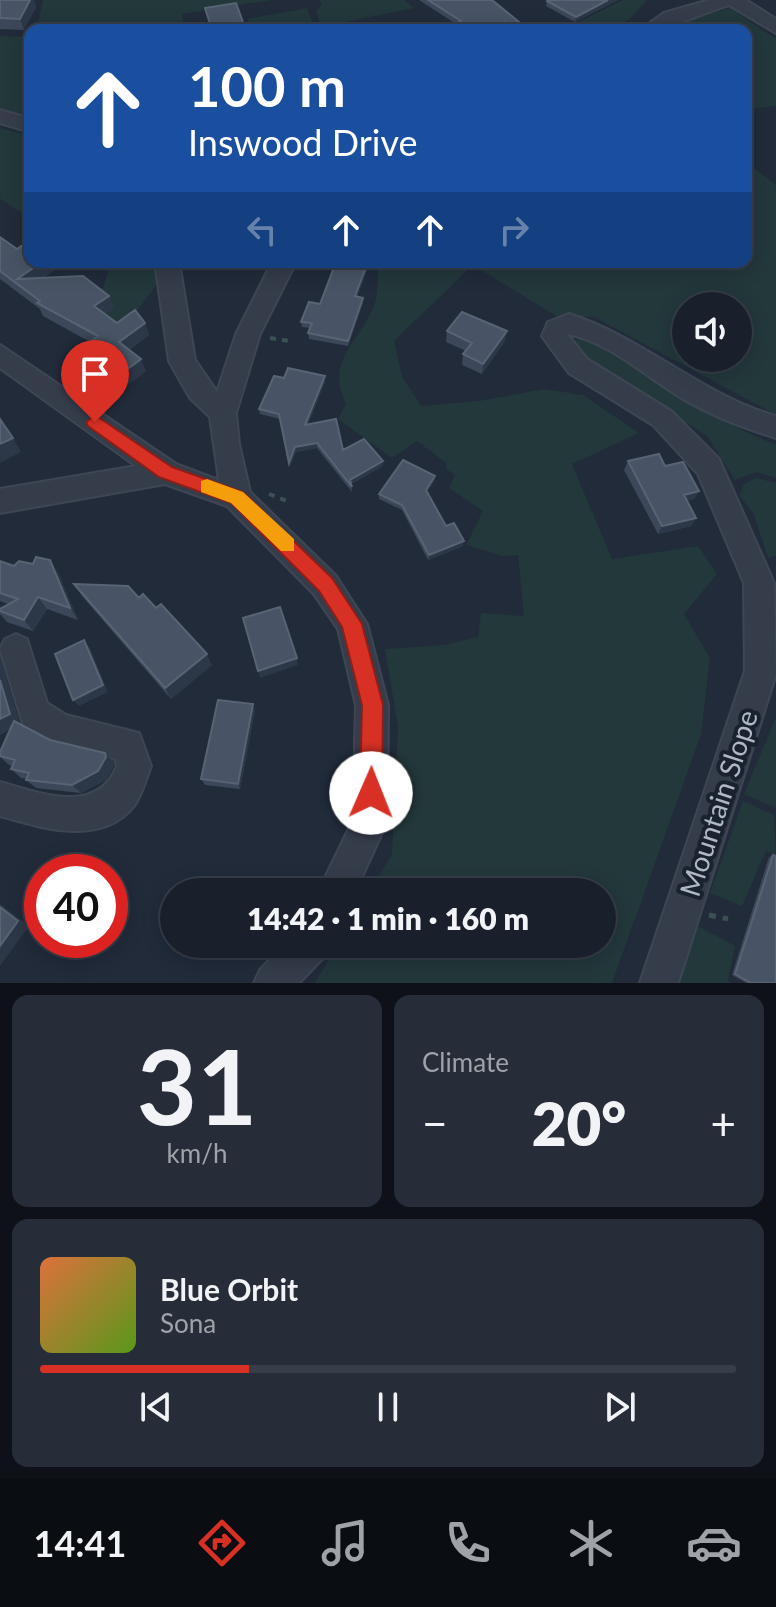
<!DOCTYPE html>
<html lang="en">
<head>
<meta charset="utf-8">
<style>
	body { margin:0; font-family:Lato,sans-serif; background:#262d38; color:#f1f3f6; height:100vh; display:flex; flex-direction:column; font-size:30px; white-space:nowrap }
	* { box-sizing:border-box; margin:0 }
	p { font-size:26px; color:#9fa3a9 }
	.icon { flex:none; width:44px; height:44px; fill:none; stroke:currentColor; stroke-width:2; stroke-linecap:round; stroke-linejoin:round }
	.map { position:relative; height:983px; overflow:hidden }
	.panel { display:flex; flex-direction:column; gap:12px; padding:12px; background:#0e1218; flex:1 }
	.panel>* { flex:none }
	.hud { position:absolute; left:24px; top:24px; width:728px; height:244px; border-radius:16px; box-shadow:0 4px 20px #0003,0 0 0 2px #373e48; background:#1a4fa0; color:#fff; overflow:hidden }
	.controls { position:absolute; left:672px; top:292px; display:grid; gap:16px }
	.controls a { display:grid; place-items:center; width:80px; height:80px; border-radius:50%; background:#19202c; box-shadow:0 4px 20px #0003,0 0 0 2px #373e48; font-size:40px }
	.speed { position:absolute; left:24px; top:854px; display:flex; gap:16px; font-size:40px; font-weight:700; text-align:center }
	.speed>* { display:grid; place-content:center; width:104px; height:104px; border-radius:50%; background:#19202c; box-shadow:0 4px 20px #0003,0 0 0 2px #373e48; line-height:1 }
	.speed .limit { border:12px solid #d22; background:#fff; color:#111 }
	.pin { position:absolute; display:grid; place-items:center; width:68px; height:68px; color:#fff; margin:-82px -34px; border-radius:50% 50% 50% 0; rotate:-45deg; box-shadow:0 0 8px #0007 }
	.pin .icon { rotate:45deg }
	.me { position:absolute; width:88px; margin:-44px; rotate:1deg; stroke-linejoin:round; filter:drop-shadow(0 0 6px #0008) }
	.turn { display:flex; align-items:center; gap:28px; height:168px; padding:0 32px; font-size:36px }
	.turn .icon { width:104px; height:104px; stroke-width:2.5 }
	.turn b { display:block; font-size:56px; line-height:68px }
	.lanes { display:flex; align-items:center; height:76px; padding:0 32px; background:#0003; justify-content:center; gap:40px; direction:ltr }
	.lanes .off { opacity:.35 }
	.big { font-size:60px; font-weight:800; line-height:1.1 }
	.panel .tile { flex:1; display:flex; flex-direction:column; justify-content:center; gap:12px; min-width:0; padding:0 28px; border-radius:16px; background:#262d38 }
	.panel .dial { align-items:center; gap:0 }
	.dial b { font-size:104px; line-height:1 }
	.song { display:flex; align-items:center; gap:24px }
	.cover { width:96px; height:96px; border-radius:12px; background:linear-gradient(135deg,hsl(20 70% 55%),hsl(90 70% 35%)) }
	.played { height:8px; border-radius:4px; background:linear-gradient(90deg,#d93025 30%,#373e48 30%) }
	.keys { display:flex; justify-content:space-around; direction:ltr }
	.heat { display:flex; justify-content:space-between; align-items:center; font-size:44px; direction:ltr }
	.panel .tiles { flex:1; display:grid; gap:12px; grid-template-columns:1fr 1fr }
	.tile:last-child { grid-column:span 2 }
	.trip { position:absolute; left:160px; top:878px; width:456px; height:80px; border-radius:40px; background:#19202c; box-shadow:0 4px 20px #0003,0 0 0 2px #373e48; font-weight:800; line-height:80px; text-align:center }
	.tabs { display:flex; height:128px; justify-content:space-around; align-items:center; background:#0a0d12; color:#9fa3a9 }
	.tabs .icon { width:56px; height:56px }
	.tabs .current { color:#d93025 }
	.tabs b { font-size:36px; color:#f1f3f6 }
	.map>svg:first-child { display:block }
	.green { fill:#23383b; fill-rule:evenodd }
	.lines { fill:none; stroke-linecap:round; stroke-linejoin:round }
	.minor-casing { stroke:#3e4654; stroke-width:4 }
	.path-far1 { stroke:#3c5154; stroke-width:4; stroke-dasharray:6 6; stroke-linecap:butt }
	.path { stroke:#3c5154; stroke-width:5; stroke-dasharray:7 7; stroke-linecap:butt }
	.minor { fill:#353d4b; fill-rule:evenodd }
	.wall { fill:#3c4759 }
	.shaded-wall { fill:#2c3748 }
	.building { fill:#485465; stroke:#586374; stroke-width:2 }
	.route { fill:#d93025; stroke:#8d1f18; stroke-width:2 }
	.slow { fill:#f59e0b }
	.labels { text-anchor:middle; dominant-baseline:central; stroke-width:8; stroke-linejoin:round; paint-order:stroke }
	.street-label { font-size:28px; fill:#b0b8c7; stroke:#1a222f }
</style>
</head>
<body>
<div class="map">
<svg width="776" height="983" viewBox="0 0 776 983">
	<rect width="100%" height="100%" fill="#212b3a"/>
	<!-- green -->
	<path class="green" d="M43,0H271L182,14L185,30H37Z
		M319,0H404L414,8L321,27L316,11L322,5Z
		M623,0H647C617,37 608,30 563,30Z
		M307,8L316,30H251L247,19Z
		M730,8L776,39V106L750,109L746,151V30H669L684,21Z
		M0,36L30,37V119L0,108Z
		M0,128L30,136V218L0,199Z
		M746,162L776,185V415L594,317H558L473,265L394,341L402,376L421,406L479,401L544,389L583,395L639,433L572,464L612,559L698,546L717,574L684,614L710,658L701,734L612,983H315L338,944H602V892H369L392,854L398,727L385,649L444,645L478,637L481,613L524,616L518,555L502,556L466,545L483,511L449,488L455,475L446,469V463L417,441L392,458L338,419L346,404C325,362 358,343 374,306C379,294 377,276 378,262H746ZM686,306H738V358H686Z
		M99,262H159L161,279L130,320L115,325L99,303L109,268Z
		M583,338L748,433L776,445V478L756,472L735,480L707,436L580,356L571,341Z
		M756,478L776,483V556L768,558L753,512L739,496L744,484Z
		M775,719H776V808L744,794Z
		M743,801L774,815L776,855L766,851L742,906L710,893Z
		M698,926L735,946L728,981L731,983H678Z"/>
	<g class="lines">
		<defs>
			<path id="minor" d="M709,0H746L776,19V33L729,5C700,14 670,30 640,30L664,13Z
				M0,110L30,119V132L0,123Z
				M155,262H179L195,360L217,392L236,334L272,262H296L260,334L236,413L239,444L250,492L336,576L367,624L388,705L387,822L355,892H318L353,820L356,705L338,629L314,594L227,506L165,484L0,513V489L136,466L0,368V345L176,464L219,480L210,417L190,398L169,361Z
				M569,314C643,337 701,395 776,416V438C744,428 714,417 685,400C649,379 608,341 567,334L587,359L671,411L719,459L774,583L776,674L678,983H640L745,671L744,583L698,474L653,425L569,373L542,336L548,322Z
				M16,634L27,639L47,703L66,715L139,733L151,766C146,779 142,795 134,806C101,847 42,828 0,816V782C40,793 97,816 117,766L115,759L60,746L23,724L0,649L5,639Z
				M285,944H330L324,957L299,983H254L260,970Z"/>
		</defs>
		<!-- minor casing -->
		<use href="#minor" class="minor-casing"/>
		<!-- path-far1 -->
		<path class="path-far1" d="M270,338L289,341
			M269,494L289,502"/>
		<!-- path -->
		<path class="path" d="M709,915L728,919"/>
		<!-- minor -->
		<use href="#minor" class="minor"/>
	</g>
	<!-- wall -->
	<path class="wall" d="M0,0H34L36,7L24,30L0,29Z
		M419,0H492L456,24Z
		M618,0L575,22L546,6L547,1Z
		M0,237L17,249L61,265L43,278L109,296L114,308L105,314L117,323H145L149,335L129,350L146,371L122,389L102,374L93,381L77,368L71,356L90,342L43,316L40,309L0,279Z
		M336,262H370L357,297L363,303L348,346L309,339L308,333L310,328L302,327L301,322L320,304Z
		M447,331L505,341L482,374L462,365L463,354L466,351L446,342Z
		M325,376V382L308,424L343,450L383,466L351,484L352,492L317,448L296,452L289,468L280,419L260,414L259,409L284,378Z
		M628,461L665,466L699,491L694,499L687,501L696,518L691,526L658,534L624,470Z
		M435,480L427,492L446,526L463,546L428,560L402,510L379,499V494Z
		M0,561L14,566L58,573L78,620L47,609L33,631L7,622L0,614V609L8,604L0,601Z
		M74,584L139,598L156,608L212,665L171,699L82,596Z
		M0,657L19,724L50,740L105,753L113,762L114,766L106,780L81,793L36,788L26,780L27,779L21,778L11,769L13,766L9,765L0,757V752L10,729L0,735Z
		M255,710L240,789L205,785L201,779Z
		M773,855L776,983H746L732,975L769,857Z"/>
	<!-- shaded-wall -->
	<path class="shaded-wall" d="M30,0H34L36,7L24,30L20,19Z
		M608,0H618L575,22L576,17Z
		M244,25V30H212Z
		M42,262H60L61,265L26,290L17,279Z
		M368,262H370L355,302V296Z
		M109,296L114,308L99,319L94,306Z
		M363,298V303L348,346V341Z
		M145,323L149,335L123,354L119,342Z
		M507,331L505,341L482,374L483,364Z
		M141,359L146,371L122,389L117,377Z
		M97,362L102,374L93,381L88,369Z
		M325,376V382L305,430V425Z
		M13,438L21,452L0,463V444Z
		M317,443V448L296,452L289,468V463L295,447Z
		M383,461V466L350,484V480Z
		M435,476V480L425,495L426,490Z
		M699,491L694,499L680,503L684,495Z
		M696,518L691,526L658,534L662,526Z
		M464,541L463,546L428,560L429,555Z
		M50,560L58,573L78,620L70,608Z
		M38,597L47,609L33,631L24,620Z
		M84,640L90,648L108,692L79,706L73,700Z
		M207,654L212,665L171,699L165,688Z
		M0,657L20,723L0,735Z
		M297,658L298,665L260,678L258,671Z
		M253,704L255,710L240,789L238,784Z
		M105,753L113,762L114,766L106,780L81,793L72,785Z
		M0,904L29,926L0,966Z"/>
	<!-- building -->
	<path class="building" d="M0,0H30L20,19L0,18Z
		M428,0H492L529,30H445L461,21Z
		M548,0H608L576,17L547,1Z
		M236,3L244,25L212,30L205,8Z
		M0,237L17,249L30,240V262H42L17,279L83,276L109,296L94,306L117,323L135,310L145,323L119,342L141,359L117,377L97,362L88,369L71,356L98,336L37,303L40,301L0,271Z
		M336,262H368L355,296L363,298L348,341L308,333L312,323L301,322L309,302L320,304Z
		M462,312L507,331L483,364L463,354L472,343L447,331Z
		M288,368L325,376L305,425L336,419L343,450L364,439L383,461L350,480L352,487L317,443L295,447L289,463L279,414L259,409L274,376L284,378Z
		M0,419L13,438L0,444Z
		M659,454L665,466L683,462L699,491L684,495L696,518L662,526L628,461Z
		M403,460L435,476L426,490L446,526L454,523L464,541L429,555L402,505L379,494Z
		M36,557L50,560L70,608L38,597L24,620L0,611V609L18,599L0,593V561L14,566L19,561L33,564Z
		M74,584L128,586L139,598L143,594L156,608L161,604L207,654L165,688Z
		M280,607L297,658L258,671L243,618Z
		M84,640L103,685L73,700L55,654Z
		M0,680L10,714L0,719Z
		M218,700L253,704L238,784L201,779Z
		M14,721L50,740L105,753L106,757L98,771L72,785L26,780L29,773L11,769L15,760L0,756V752Z
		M773,855L776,856V983H751L735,974Z
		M0,907L18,921L0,946Z"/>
	<!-- route -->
	<path class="route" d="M95,415L172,467L243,492L332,578L362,624L383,705L382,793L378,800L371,804L363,800L360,793L362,705L342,627L319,591L231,503L159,477L88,426L86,422Z"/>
	<!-- slow -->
	<path class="slow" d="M207,479L243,492L294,539V551H281L231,503L201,492V481Z"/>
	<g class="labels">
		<!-- street labels -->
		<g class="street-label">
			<text transform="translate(718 803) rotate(-72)">Mountain Slope</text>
		</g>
	</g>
</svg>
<div class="controls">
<a><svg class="icon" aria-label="sound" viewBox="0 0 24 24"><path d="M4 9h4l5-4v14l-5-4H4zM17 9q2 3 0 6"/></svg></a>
</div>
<div class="speed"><div class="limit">40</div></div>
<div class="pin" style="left:95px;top:422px;background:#d93025"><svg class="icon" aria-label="arrive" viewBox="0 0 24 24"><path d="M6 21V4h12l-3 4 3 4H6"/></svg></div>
<svg class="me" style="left:371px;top:793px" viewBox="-20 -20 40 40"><circle r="19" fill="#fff"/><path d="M0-13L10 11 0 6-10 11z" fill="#d93025"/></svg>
<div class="trip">14:42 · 1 min · 160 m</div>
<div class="hud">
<div class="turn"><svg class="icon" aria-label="ahead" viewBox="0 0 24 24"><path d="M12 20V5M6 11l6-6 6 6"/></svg><div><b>100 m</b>Inswood Drive</div></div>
<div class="lanes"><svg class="icon off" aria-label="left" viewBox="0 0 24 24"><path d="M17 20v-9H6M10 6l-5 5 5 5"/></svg><svg class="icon" aria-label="ahead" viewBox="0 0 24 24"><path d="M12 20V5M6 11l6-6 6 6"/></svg><svg class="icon" aria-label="ahead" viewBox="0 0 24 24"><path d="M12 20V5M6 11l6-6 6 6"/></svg><svg class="icon off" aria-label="right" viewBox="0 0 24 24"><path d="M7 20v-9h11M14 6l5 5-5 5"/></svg></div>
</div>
</div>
<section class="panel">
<div class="tiles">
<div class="tile dial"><b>31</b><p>km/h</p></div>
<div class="tile"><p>Climate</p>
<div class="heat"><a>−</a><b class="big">20°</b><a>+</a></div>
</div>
<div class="tile">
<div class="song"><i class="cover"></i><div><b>Blue Orbit</b><p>Sona</p></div></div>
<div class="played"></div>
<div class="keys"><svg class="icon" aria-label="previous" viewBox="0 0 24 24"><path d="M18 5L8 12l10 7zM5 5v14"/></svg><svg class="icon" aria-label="pause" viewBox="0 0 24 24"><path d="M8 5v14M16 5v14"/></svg><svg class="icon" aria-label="next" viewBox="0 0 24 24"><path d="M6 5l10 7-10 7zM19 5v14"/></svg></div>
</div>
</div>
</section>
<nav class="tabs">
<b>14:41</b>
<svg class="icon current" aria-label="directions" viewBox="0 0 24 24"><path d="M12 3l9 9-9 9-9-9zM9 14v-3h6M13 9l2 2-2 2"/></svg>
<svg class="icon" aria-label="music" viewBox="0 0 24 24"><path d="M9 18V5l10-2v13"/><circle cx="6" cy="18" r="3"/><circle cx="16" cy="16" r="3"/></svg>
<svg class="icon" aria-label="phone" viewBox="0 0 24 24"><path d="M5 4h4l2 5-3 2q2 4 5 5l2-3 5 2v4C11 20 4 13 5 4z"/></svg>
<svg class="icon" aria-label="climate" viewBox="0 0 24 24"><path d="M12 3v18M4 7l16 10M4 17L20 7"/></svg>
<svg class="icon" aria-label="car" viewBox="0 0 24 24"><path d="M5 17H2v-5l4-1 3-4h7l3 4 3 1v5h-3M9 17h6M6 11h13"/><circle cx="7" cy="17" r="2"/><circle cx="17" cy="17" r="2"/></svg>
</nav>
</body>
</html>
